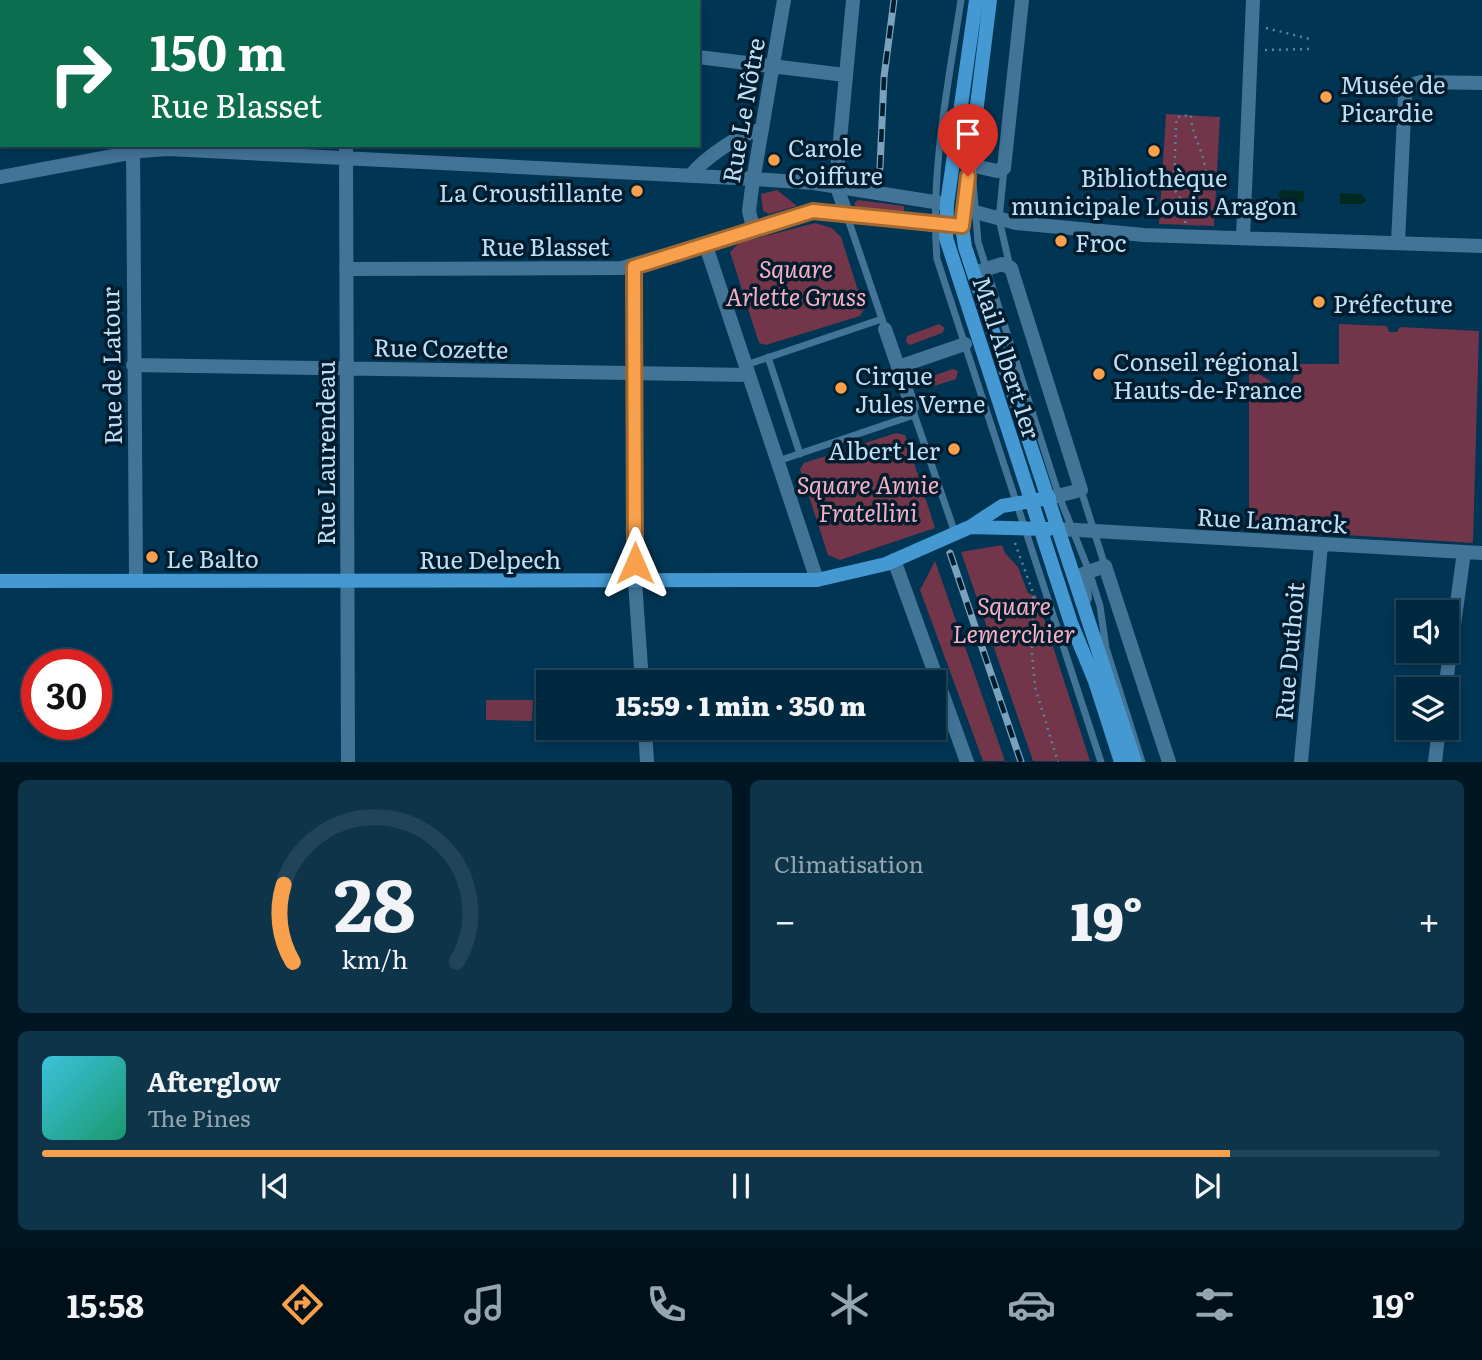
<!DOCTYPE html>
<html lang="fr">
<head>
<meta charset="utf-8">
<style>
	body { margin:0; font-family:Literata,serif; background:#0e344a; color:#f1f3f6; height:100vh; display:flex; flex-direction:column; font-size:26px; white-space:nowrap }
	* { box-sizing:border-box; margin:0 }
	p { font-size:23px; color:#95a6b0 }
	.icon { flex:none; width:38px; height:38px; fill:none; stroke:currentColor; stroke-width:2; stroke-linecap:round; stroke-linejoin:round }
	.map { position:relative; height:762px; overflow:hidden }
	.details { display:flex; flex-direction:column; gap:18px; padding:18px; background:#001623; flex:1 }
	.details>* { flex:none }
	.hud { position:absolute; left:0px; top:0px; width:700px; height:147px; box-shadow:0 4px 10px #0003,0 0 0 2px #224459; background:#0b6e4f; color:#fff; overflow:hidden }
	.controls { position:absolute; left:1396px; top:600px; display:grid; gap:14px }
	.controls a { display:grid; place-items:center; width:63px; height:63px; border-radius:0px; background:#00283f; box-shadow:0 4px 10px #0003,0 0 0 2px #224459; font-size:35px }
	.speed { position:absolute; left:21px; top:649px; display:flex; gap:14px; font-size:35px; font-weight:700; text-align:center }
	.speed>* { display:grid; place-content:center; width:91px; height:91px; border-radius:50%; background:#00283f; box-shadow:0 4px 10px #0003,0 0 0 2px #224459; line-height:1 }
	.speed .limit { border:10px solid #d22; background:#fff; color:#111 }
	.pin { position:absolute; display:grid; place-items:center; width:60px; height:60px; color:#fff; margin:-72px -30px; border-radius:50% 50% 50% 0; rotate:-45deg; box-shadow:0 0 7px #0007 }
	.pin .icon { rotate:45deg }
	.me { position:absolute; width:77px; margin:-38px; rotate:0deg; stroke-linejoin:round; filter:drop-shadow(0 0 5px #0008) }
	.turn { display:flex; align-items:center; gap:24px; height:147px; padding:0 35px; font-size:32px }
	.turn .icon { width:91px; height:91px; stroke-width:2.5 }
	.turn b { display:block; font-size:49px; line-height:60px }
	.big { font-size:52px; font-weight:800; line-height:1.1 }
	.details .widget { flex:1; display:flex; flex-direction:column; justify-content:center; gap:10px; min-width:0; padding:0 24px; border-radius:10px; background:#0e344a }
	.details .dial { align-items:center; gap:0 }
	.dial svg { height:182px; overflow:visible; fill:none; stroke:#224459; stroke-width:7; stroke-linecap:round; text-anchor:middle }
	.dial text { fill:#f1f3f6; stroke:none }
	.song { display:flex; align-items:center; gap:21px }
	.cover { width:84px; height:84px; border-radius:10px; background:linear-gradient(135deg,hsl(190 70% 55%),hsl(160 70% 35%)) }
	.played { height:7px; border-radius:4px; background:linear-gradient(90deg,#f9a04c 85%,#224459 85%) }
	.keys { display:flex; justify-content:space-around; direction:ltr }
	.heat { display:flex; justify-content:space-between; align-items:center; font-size:38px; direction:ltr }
	.details .tiles { flex:1; display:grid; gap:18px; grid-template-columns:1fr 1fr }
	.widget:last-child { grid-column:span 2 }
	.trip { position:absolute; left:536px; top:670px; width:410px; height:70px; border-radius:0px; background:#00283f; box-shadow:0 4px 10px #0003,0 0 0 2px #224459; font-weight:800; line-height:70px; text-align:center }
	.tab-bar { display:flex; height:112px; justify-content:space-around; align-items:center; background:#001019; color:#95a6b0 }
	.tab-bar .icon { width:49px; height:49px }
	.tab-bar .current { color:#f9a04c }
	.tab-bar b { font-size:32px; color:#f1f3f6 }
	.map>svg:first-child { display:block }
	.green { fill:#733549 }
	.water { fill:#002923 }
	.lines { fill:none; stroke-linecap:round; stroke-linejoin:round }
	.path { stroke:#58849f; stroke-width:2.5; stroke-dasharray:2 5; stroke-linecap:butt }
	.lane { stroke:#427498; stroke-width:7 }
	.street { stroke:#427498; stroke-width:14 }
	.secondary { stroke:#4499d2; stroke-width:14 }
	.rail-casing { stroke:#7ba2bd; stroke-width:7 }
	.rail { stroke:#011c2d; stroke-width:4.5; stroke-dasharray:13; stroke-linecap:butt }
	.route-casing { stroke:#a26831; stroke-width:18 }
	.route { stroke:#f9a04c; stroke-width:12 }
	.poi-dot { fill:#f9a04c; stroke:#011c2d; stroke-width:2.5 }
	.labels { text-anchor:middle; dominant-baseline:central; stroke-width:7; stroke-linejoin:round; paint-order:stroke }
	.poi-label { font-size:24px; fill:#bfdff7; stroke:#011c2d; text-anchor:start }
	.street-label { font-size:24px; fill:#bfdff7; stroke:#011c2d }
	.park-label { font-size:24px; font-style:italic; fill:#f7afc3; stroke:#011c2d }
</style>
</head>
<body>
<div class="map">
<svg width="1482" height="762" viewBox="0 0 1482 762">
	<rect width="100%" height="100%" fill="#003554"/>
	<!-- green -->
	<path class="green" d="M1166,114L1220,117L1214,226L1159,224Z
		M777,190L797,206L769,214L763,211L761,194Z
		M858,200L904,206V214L857,209L854,203Z
		M815,223L832,228L841,237L864,309L860,316L766,345L759,343L730,252L739,243Z
		M939,324L945,328L942,333L910,345L906,342L907,336Z
		M1339,324L1387,326L1389,332H1397L1400,327L1479,331L1473,543L1249,529V368L1269,380L1284,399L1299,364H1339Z
		M953,369L958,371L956,379L925,389L919,386L920,380Z
		M896,433L905,435L935,528L840,560L828,555L800,469L804,463Z
		M1002,545L1005,553L1018,567L1028,593L1037,597L1090,761H1033L961,552Z
		M935,561L1005,761H983L920,590Z
		M486,700H533L532,721L486,720Z"/>
	<!-- water -->
	<path class="water" d="M1282,190L1304,191V202L1282,201L1278,195Z
		M1340,193L1362,194L1366,201L1362,204H1340Z"/>
	<g class="lines">
		<!-- path -->
		<path class="path" d="M1266,28L1310,39
			M1265,50L1309,49
			M1185,223C1188,206 1203,196 1205,179C1208,157 1191,136 1191,115L1177,117L1176,125L1174,189L1187,209
			M1015,543L1040,612
			M1033,597L1032,654L1035,687L1058,762"/>
		<!-- lane -->
		<path class="lane" d="M961,0C948,85 930,173 937,259L1101,762
			M1004,169L999,219L1010,267
			M973,181L978,242L1059,496L1089,571L1100,606L1106,648L1142,762
			M847,216L883,322
			M768,357L800,454
			M746,365L882,319
			M913,411L955,533
			M778,461L914,415
			M1081,490L1105,566"/>
		<!-- street -->
		<path class="street" d="M222,0L238,2
			M346,0V2
			M92,2L93,0
			M698,57L845,75
			M133,145L136,580
			M346,145L348,762
			M972,155L979,167L997,171L1004,168L1022,0
			M691,175C704,159 742,131 762,130
			M0,177L140,151L168,149L754,179L814,183L947,204
			M964,209L1016,223L1144,235L1482,246
			M847,216L837,187V172L853,0
			M753,227L749,211L752,187L784,0
			M1243,237L1253,0
			M705,243L817,580
			M1398,243L1405,95L1412,85L1421,82L1482,83
			M634,266L635,581L642,682
			M346,269L622,268L813,211L945,226
			M974,273L1002,264L1011,268L1081,490L1049,498
			M885,329L912,407
			M133,365L749,375
			M898,367L965,344
			M1059,529L1482,553
			M894,560L967,762
			M1085,598L1083,574L1105,566L1169,762
			M1445,690L1464,552
			M645,728L647,762
			M1301,762L1321,545
			M1435,762L1439,728"/>
		<!-- secondary -->
		<path class="secondary" d="M976,0L947,204L946,238L1071,623L1095,681L1121,762
			M990,0L962,226L965,247L1135,762
			M970,527L1049,529
			M0,581L817,580L886,564L970,527L1002,506L1049,498"/>
		<defs>
			<path id="rail" d="M880,168L884,77L894,0
				M950,553L1021,762"/>
		</defs>
		<!-- rail casing -->
		<use href="#rail" class="rail-casing"/>
		<!-- rail -->
		<use href="#rail" class="rail"/>
	</g>
	<g class="lines">
		<defs>
			<path id="route" d="M635,563L634,267L813,211L962,226L968,176"/>
		</defs>
		<!-- route casing -->
		<use href="#route" class="route-casing"/>
		<!-- route -->
		<use href="#route" class="route"/>
	</g>
	<!-- markers -->
	<g class="poi-dot">
		<circle cx="1326" cy="97" r="7"/>
		<circle cx="1154" cy="151" r="7"/>
		<circle cx="774" cy="160" r="7"/>
		<circle cx="637" cy="191" r="7"/>
		<circle cx="1061" cy="241" r="7"/>
		<circle cx="1319" cy="302" r="7"/>
		<circle cx="1099" cy="374" r="7"/>
		<circle cx="841" cy="388" r="7"/>
		<circle cx="954" cy="449" r="7"/>
		<circle cx="152" cy="557" r="7"/>
	</g>
	<g class="labels">
		<!-- poi labels -->
		<g class="poi-label">
			<text x="1340" y="83">Musée de<tspan x="1340" dy="28">Picardie</tspan></text>
			<text x="788" y="146">Carole<tspan x="788" dy="28">Coiffure</tspan></text>
			<text x="1154" y="176" text-anchor="middle">Bibliothèque<tspan x="1154" dy="28">municipale Louis Aragon</tspan></text>
			<text x="623" y="191" text-anchor="end">La Croustillante</text>
			<text x="1075" y="241">Froc</text>
			<text x="1333" y="302">Préfecture</text>
			<text x="1113" y="360">Conseil régional<tspan x="1113" dy="28">Hauts-de-France</tspan></text>
			<text x="855" y="374">Cirque<tspan x="855" dy="28">Jules Verne</tspan></text>
			<text x="940" y="449" text-anchor="end">Albert 1er</text>
			<text x="166" y="557">Le Balto</text>
		</g>
		<!-- street labels -->
		<g class="street-label">
			<text transform="translate(742 110) rotate(-80)">Rue Le Nôtre</text>
			<text x="545" y="245">Rue Blasset</text>
			<text transform="translate(441 347) rotate(1)">Rue Cozette</text>
			<text transform="translate(1008 357) rotate(72)">Mail Albert 1er</text>
			<text transform="translate(110 366) rotate(-91)">Rue de Latour</text>
			<text transform="translate(324 453) rotate(-90)">Rue Laurendeau</text>
			<text transform="translate(1272 519) rotate(3)">Rue Lamarck</text>
			<text x="490" y="558">Rue Delpech</text>
			<text transform="translate(1288 651) rotate(-85)">Rue Duthoit</text>
		</g>
		<!-- park labels -->
		<g class="park-label">
			<text x="796" y="267">Square<tspan x="796" dy="28">Arlette Gruss</tspan></text>
			<text x="868" y="483">Square Annie<tspan x="868" dy="28">Fratellini</tspan></text>
			<text x="1014" y="604">Square<tspan x="1014" dy="28">Lemerchier</tspan></text>
		</g>
	</g>
</svg>
<div class="controls">
<a><svg class="icon" aria-label="sound" viewBox="0 0 24 24"><path d="M4 9h4l5-4v14l-5-4H4zM17 9q2 3 0 6"/></svg></a>
<a><svg class="icon" aria-label="layers" viewBox="0 0 24 24"><path d="M12 4l9 5-9 5-9-5zM3 14l9 5 9-5"/></svg></a>
</div>
<div class="speed"><div class="limit">30</div></div>
<div class="pin" style="left:968px;top:176px;background:#d93025"><svg class="icon" aria-label="arrive" viewBox="0 0 24 24"><path d="M6 21V4h12l-3 4 3 4H6"/></svg></div>
<svg class="me" style="left:635px;top:563px" viewBox="-20 -20 40 40"><path d="M0-17L14 15 0 8-14 15z" fill="#f9a04c" stroke="#fff" stroke-width="4"/></svg>
<div class="trip">15:59 · 1 min · 350 m</div>
<div class="hud">
<div class="turn"><svg class="icon" aria-label="right" viewBox="0 0 24 24"><path d="M7 20v-9h11M14 6l5 5-5 5"/></svg><div><b>150 m</b>Rue Blasset</div></div>
</div>
</div>
<section class="details">
<div class="tiles">
<div class="widget dial"><svg viewBox="0 0 100 80">
<path d="M14 69A42 42 0 1 1 86 69"/>
<path d="M14 69A42 42 0 0 1 10 35" stroke="#f9a04c"/>
<text x="50" y="56" font-size="32" font-weight="700">28</text>
<text x="50" y="72" font-size="11">km/h</text>
</svg></div>
<div class="widget"><p>Climatisation</p>
<div class="heat"><a>−</a><b class="big">19°</b><a>+</a></div>
</div>
<div class="widget">
<div class="song"><i class="cover"></i><div><b>Afterglow</b><p>The Pines</p></div></div>
<div class="played"></div>
<div class="keys"><svg class="icon" aria-label="previous" viewBox="0 0 24 24"><path d="M18 5L8 12l10 7zM5 5v14"/></svg><svg class="icon" aria-label="pause" viewBox="0 0 24 24"><path d="M8 5v14M16 5v14"/></svg><svg class="icon" aria-label="next" viewBox="0 0 24 24"><path d="M6 5l10 7-10 7zM19 5v14"/></svg></div>
</div>
</div>
</section>
<nav class="tab-bar">
<b>15:58</b>
<svg class="icon current" aria-label="directions" viewBox="0 0 24 24"><path d="M12 3l9 9-9 9-9-9zM9 14v-3h6M13 9l2 2-2 2"/></svg>
<svg class="icon" aria-label="music" viewBox="0 0 24 24"><path d="M9 18V5l10-2v13"/><circle cx="6" cy="18" r="3"/><circle cx="16" cy="16" r="3"/></svg>
<svg class="icon" aria-label="phone" viewBox="0 0 24 24"><path d="M5 4h4l2 5-3 2q2 4 5 5l2-3 5 2v4C11 20 4 13 5 4z"/></svg>
<svg class="icon" aria-label="climate" viewBox="0 0 24 24"><path d="M12 3v18M4 7l16 10M4 17L20 7"/></svg>
<svg class="icon" aria-label="car" viewBox="0 0 24 24"><path d="M5 17H2v-5l4-1 3-4h7l3 4 3 1v5h-3M9 17h6M6 11h13"/><circle cx="7" cy="17" r="2"/><circle cx="17" cy="17" r="2"/></svg>
<svg class="icon" aria-label="filters" viewBox="0 0 24 24"><path d="M4 7h16M4 17h16"/><circle cx="9" cy="7" r="2"/><circle cx="15" cy="17" r="2"/></svg>
<b>19°</b>
</nav>
</body>
</html>
